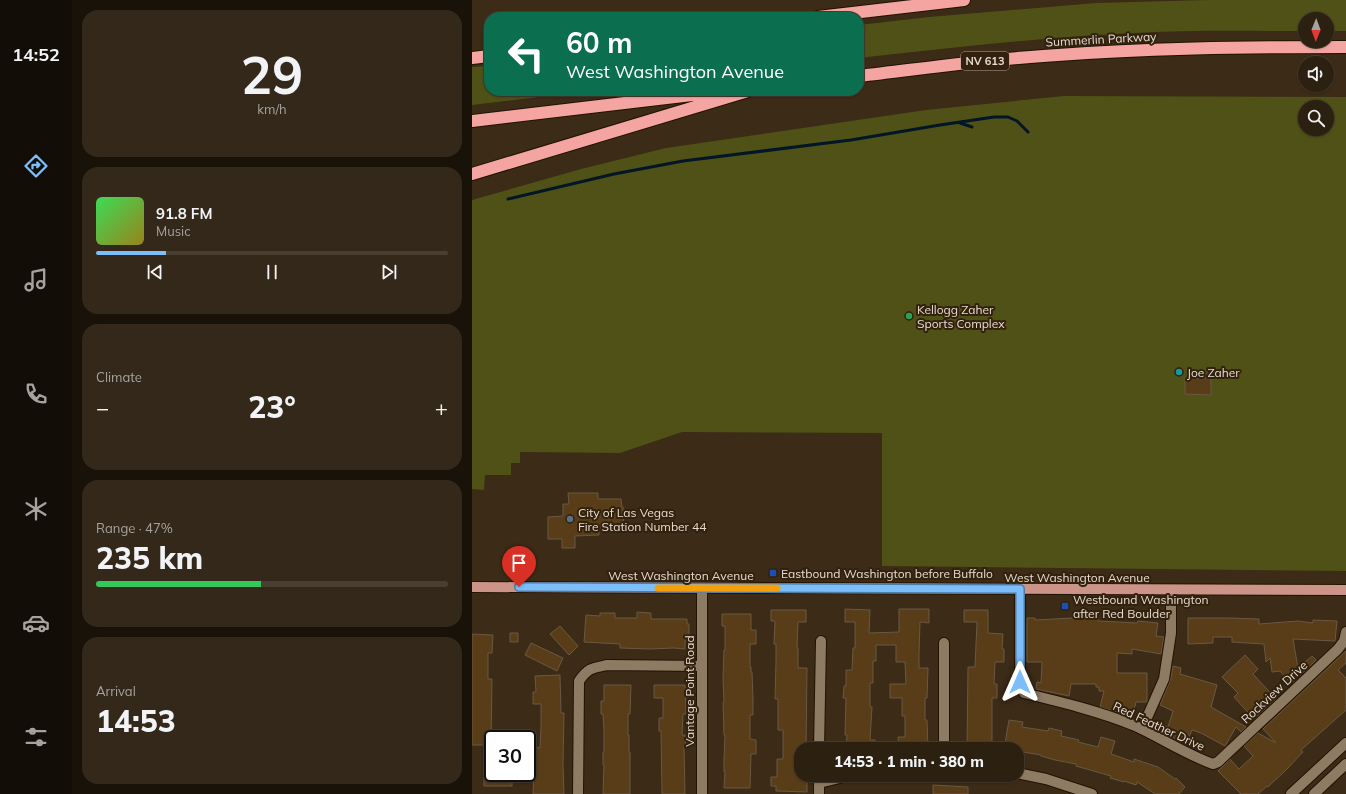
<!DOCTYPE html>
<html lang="en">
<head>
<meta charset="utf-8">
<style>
	body { margin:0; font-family:Mulish,sans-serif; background:#34281a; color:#f1f3f6; height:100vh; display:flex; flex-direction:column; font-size:15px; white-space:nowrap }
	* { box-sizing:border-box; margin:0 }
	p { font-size:13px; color:#a6a39f }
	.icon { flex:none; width:22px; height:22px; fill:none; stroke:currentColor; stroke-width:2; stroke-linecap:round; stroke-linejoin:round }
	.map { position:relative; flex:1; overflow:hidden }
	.drawer { display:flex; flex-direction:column; gap:10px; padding:10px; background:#181209; width:400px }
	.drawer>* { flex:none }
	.top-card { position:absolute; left:12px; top:12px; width:380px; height:84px; border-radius:16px; box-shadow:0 1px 3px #0004,0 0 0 1px #483e31; background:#0b6e4f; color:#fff; overflow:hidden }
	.needle { width:26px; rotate:181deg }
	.controls { position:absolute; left:826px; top:12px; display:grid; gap:8px }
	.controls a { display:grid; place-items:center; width:36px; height:36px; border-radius:50%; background:#2c2011; box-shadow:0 1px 3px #0004,0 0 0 1px #483e31; font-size:20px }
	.speed { position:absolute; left:12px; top:730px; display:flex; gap:8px; font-size:20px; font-weight:700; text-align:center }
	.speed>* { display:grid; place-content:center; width:52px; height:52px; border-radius:50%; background:#2c2011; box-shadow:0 1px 3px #0004,0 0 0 1px #483e31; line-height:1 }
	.speed .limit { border:2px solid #111; border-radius:6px; background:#fff; color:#111 }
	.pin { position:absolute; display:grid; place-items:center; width:34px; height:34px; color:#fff; margin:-41px -17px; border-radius:50% 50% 50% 0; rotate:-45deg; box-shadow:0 0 4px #0007 }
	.pin .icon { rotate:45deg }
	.me { position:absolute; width:44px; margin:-22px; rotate:0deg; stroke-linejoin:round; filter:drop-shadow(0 0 3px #0008) }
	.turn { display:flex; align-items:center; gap:14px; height:84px; padding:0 16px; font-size:18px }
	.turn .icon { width:52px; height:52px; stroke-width:2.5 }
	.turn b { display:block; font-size:28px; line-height:34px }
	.big { font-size:30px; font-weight:800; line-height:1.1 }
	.drawer .tile { flex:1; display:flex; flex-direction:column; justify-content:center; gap:6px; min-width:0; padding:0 14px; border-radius:16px; background:#34281a }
	.drawer .dial { align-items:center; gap:0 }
	.dial b { font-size:52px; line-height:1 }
	.song { display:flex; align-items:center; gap:12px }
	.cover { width:48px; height:48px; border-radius:6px; background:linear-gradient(135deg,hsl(130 70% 55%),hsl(50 70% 35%)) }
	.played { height:4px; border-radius:2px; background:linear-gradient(90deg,#7cbef9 20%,#483e31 20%) }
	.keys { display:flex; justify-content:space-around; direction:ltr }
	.heat { display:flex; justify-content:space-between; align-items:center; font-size:22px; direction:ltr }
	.charge { height:6px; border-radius:3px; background:linear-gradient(90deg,#34c759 47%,#483e31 0) }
	.trip { position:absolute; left:322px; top:742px; width:230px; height:40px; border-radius:16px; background:#2c2011; box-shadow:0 1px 3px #0004,0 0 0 1px #483e31; font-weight:800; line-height:40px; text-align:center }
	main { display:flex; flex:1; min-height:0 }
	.dock { display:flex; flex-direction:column; width:72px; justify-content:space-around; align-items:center; background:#120d07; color:#a6a39f }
	.dock .icon { width:28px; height:28px }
	.dock .on { color:#7cbef9 }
	.dock b { font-size:18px; color:#f1f3f6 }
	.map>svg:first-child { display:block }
	.green { fill:#4f5116; fill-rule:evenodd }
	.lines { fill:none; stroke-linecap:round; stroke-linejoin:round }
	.stream { stroke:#031627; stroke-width:3 }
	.building { fill:#593d18; stroke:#6a5843 }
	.minor-casing { stroke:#221301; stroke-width:12 }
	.major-casing { stroke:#221301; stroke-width:12 }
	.highway-casing { stroke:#221301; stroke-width:14 }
	.minor { stroke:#8e7b64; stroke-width:10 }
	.major { stroke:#cc9489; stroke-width:10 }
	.highway { stroke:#f5a5a1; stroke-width:12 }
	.route-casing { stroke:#517ca2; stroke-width:10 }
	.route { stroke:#7cbef9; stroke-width:7 }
	.slow { stroke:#f59e0b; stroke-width:7 }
	.leisure-dot { fill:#2e9e5b; stroke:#31210d; stroke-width:1.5 }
	.culture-dot { fill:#0f9aa8; stroke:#31210d; stroke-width:1.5 }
	.service-dot { fill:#5c6f8a; stroke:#31210d; stroke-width:1.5 }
	.transit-dot { fill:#1a4fb4; stroke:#31210d; stroke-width:1.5 }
	.labels { text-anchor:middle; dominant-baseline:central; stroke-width:4; stroke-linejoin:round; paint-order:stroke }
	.shield { fill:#31210d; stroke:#b0a496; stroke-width:1 }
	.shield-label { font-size:11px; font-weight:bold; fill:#e7dcd0 }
	.street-label { font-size:12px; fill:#e7dcd0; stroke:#31210d }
	.poi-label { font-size:12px; fill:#e7dcd0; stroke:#31210d; text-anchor:start }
</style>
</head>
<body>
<main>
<nav class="dock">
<b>14:52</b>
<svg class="icon on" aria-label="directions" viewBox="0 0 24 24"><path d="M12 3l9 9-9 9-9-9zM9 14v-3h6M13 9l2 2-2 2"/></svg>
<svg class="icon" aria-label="music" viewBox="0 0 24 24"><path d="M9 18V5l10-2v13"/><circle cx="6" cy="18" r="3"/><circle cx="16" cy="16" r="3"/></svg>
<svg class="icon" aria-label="phone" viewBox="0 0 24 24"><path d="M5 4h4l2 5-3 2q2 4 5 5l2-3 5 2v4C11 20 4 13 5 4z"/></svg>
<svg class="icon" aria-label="climate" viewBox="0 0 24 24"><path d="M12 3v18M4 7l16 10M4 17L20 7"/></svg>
<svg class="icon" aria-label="car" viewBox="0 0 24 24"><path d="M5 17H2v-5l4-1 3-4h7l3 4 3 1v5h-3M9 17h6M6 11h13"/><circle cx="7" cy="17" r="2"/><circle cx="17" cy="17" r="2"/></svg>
<svg class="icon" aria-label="filters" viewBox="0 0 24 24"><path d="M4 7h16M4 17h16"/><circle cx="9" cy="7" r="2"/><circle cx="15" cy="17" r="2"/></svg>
</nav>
<section class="drawer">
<div class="tile dial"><b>29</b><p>km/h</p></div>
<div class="tile">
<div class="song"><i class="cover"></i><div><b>91.8 FM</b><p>Music</p></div></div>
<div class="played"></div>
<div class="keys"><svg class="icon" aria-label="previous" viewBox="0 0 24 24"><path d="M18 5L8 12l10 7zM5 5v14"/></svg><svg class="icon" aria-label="pause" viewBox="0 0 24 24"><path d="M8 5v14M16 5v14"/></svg><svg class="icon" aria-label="next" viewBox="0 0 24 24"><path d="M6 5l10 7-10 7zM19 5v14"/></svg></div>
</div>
<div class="tile"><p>Climate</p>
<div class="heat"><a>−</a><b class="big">23°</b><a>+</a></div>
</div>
<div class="tile"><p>Range · 47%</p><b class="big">235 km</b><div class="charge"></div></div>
<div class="tile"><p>Arrival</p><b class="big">14:53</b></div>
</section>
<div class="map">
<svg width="874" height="794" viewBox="0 0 874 794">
	<rect width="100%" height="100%" fill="#3b2b17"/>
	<!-- green -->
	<path class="green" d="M736,0H874V31H855V19H833V31C783,31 732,30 682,32C583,36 485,47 387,58V25L457,17L624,3Z
		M17,66V91H116L0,105V67Z
		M592,96L874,97V571L410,566V433L210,432L148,453L48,452V463H39V475H13L12,490L0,489V200L109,169L194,148L454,110ZM833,107H855V129H833Z"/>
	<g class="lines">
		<!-- stream -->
		<path class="stream" d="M488,123L500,127
			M36,199L142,174L211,161L379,140L468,125L522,117H536L545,121L556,132"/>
	</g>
	<!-- building -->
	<path class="building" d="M713,378H739V395L713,394Z
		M96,493H126V499H149L150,507H151L152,530H127V535L103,536V548H90V539H76V517L91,516V504H97Z
		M373,609L398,610L397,633L427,632V609H457V623L448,622L447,654V668H456L455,698H453V720H455L456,749H427L426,737H433V716H430V698H418V684H434L433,662H424V645H404V661H401V683H398V707H400L398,740H403V749H374L375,735H373L374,698H371L372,686H374V670H380L381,648H383V622H373Z
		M299,610H334V622H326L325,648H326V668H335L334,749H329V778H335V792L304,791V786H299V777H305V759H311V730H306V699H303L304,661V644H302L303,621H299Z
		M492,610H516V633L531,634L530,649H532V662H523L522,684H525V698H520V749H495L496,667H503L505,622H492Z
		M165,612L179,613V619H215V624H217V641H213V649L202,648L178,649L148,648V644L112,642L114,615L128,616V613H143V618H165Z
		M250,614H279V630H284V644H278V667H279V672H280L281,699V715H278V739L284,740V754H279L278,788H252L253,772H252V759L253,735H252L251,702H252L251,678L252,650H253V626H250Z
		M555,618H563V620L601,618L626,619V621L665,623L666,621L686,623L684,636L692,637L689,654L660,649V654L645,653V673H675V702H664L660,717L628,707L632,691H627V687H624V684H599L597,696L564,689L565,682L569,683L570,662H555Z
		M716,618H757L787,619V624L826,621L841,623V620L865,621L863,641L821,639L826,668L840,656L844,660L819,684L808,671L800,672L798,658L794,662L792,644L760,642V637H741V643L716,644Z
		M88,626L106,646L97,655L78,634Z
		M38,633H46V642H38Z
		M0,634L21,635L20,653H16V679H20L19,745H0Z
		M59,643L91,658L85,671L53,655Z
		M874,651V663L866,670L874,678V710L829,750L831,752L815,769L796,787L795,786L786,794H769L746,771L758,759L767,769L781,756L772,746L786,733L804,743L791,729Z
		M773,655L786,669L781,674L804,699L782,719L762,697L766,693L750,677Z
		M701,666L709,668L708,674L745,685L739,707L774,727L769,732L764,727L753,746L729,733L720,730L714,744L686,730L689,724L696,727L701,711L688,705L699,678Z
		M88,675L89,713H92L91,764L92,794H61L63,747L68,748L69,727V704H61V692H64L63,676Z
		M132,685H159L158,714H156V735H157V752H158V794H131L132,765H131V752H132V730L131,714H129V701H132Z
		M182,685H213L214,714H211L210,735H213L214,747H212L213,794H190L189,731H187V718H191V698H182Z
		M537,720L551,722L550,727L576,731L577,728L590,731L589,736L607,740L606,742L626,747L629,737L643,741L639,754L662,762V759L686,767L703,779L704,778L713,787L707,794H683L665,782L664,785L652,781V782L638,778L639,776L604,766V764L583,760L569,756V755L545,751V749H532Z
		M12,773H40V786H12Z
		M461,785L496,787V794H461Z"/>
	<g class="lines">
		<defs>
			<path id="minor" d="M230,588V794
				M548,589V681L552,693C589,702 626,711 661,725C688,737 713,754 741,764L746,762L866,649L872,641L874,632
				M670,729L692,679L699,633V590
				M347,749L349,641
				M472,749V643
				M545,773L574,779L620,794
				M347,775V794
				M347,783L380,775
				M106,794L107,681C116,668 120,668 135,665L230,666
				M819,794L874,743
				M842,794L874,764"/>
			<path id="major" d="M0,587L874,590"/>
			<path id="highway" d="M346,17L492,0
				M0,58L17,56
				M387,76C448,69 509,60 571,56C672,48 773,47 874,47
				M0,121L254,91
				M0,174L276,91"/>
		</defs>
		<!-- minor casing -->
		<use href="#minor" class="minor-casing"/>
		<!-- major casing -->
		<use href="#major" class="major-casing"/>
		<!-- highway casing -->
		<use href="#highway" class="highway-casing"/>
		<!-- minor -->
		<use href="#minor" class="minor"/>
		<!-- major -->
		<use href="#major" class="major"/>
		<!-- highway -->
		<use href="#highway" class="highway"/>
	</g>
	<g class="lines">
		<defs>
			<path id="route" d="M47,587L548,589V682"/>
		</defs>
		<!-- route casing -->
		<use href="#route" class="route-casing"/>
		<!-- route -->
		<use href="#route" class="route"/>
		<!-- slow -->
		<path class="slow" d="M186,588H305"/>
	</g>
	<!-- markers -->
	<circle class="leisure-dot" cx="437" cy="316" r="4"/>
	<circle class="culture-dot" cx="707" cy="372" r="4"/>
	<circle class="service-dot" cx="98" cy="519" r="4"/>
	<g class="transit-dot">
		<rect x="297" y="569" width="8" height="8" rx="2"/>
		<rect x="589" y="602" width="8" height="8" rx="2"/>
	</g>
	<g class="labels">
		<!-- shield labels -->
		<rect class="shield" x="489" y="52" width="48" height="18" rx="3"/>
		<g class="shield-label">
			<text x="513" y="61">NV 613</text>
		</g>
		<!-- street labels -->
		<g class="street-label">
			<text transform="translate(629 39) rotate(-3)">Summerlin Parkway</text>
			<text x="209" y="575">West Washington Avenue</text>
			<text x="605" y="577">West Washington Avenue</text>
			<text transform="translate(217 691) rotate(-90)">Vantage Point Road</text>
			<text transform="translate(802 692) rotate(-43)">Rockview Drive</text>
			<text transform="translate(687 726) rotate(25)">Red Feather Drive</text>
		</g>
		<!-- poi labels -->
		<g class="poi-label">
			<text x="445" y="309">Kellogg Zaher<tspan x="445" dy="14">Sports Complex</tspan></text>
			<text x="715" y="372">Joe Zaher</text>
			<text x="106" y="512">City of Las Vegas<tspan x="106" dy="14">Fire Station Number 44</tspan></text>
			<text x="309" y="573">Eastbound Washington before Buffalo</text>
			<text x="601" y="599">Westbound Washington<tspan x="601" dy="14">after Red Boulder</tspan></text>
		</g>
	</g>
</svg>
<div class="controls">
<a><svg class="needle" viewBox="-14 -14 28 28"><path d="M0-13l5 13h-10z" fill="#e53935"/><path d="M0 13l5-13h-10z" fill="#a6a39f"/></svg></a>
<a><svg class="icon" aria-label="sound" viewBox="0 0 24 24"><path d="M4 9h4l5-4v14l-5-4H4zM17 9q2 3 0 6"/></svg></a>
<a><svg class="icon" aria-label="search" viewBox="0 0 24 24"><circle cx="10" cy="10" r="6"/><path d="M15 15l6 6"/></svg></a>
</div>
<div class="speed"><div class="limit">30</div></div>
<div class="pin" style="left:47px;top:587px;background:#d93025"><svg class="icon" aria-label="arrive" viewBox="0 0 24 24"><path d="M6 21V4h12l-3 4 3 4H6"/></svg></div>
<svg class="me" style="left:548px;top:682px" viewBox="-20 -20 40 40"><path d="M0-17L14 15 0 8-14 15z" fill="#7cbef9" stroke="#fff" stroke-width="4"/></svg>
<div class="trip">14:53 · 1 min · 380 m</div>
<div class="top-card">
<div class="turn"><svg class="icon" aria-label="left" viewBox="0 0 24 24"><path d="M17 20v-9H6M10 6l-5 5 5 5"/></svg><div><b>60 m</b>West Washington Avenue</div></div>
</div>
</div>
</main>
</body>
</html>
